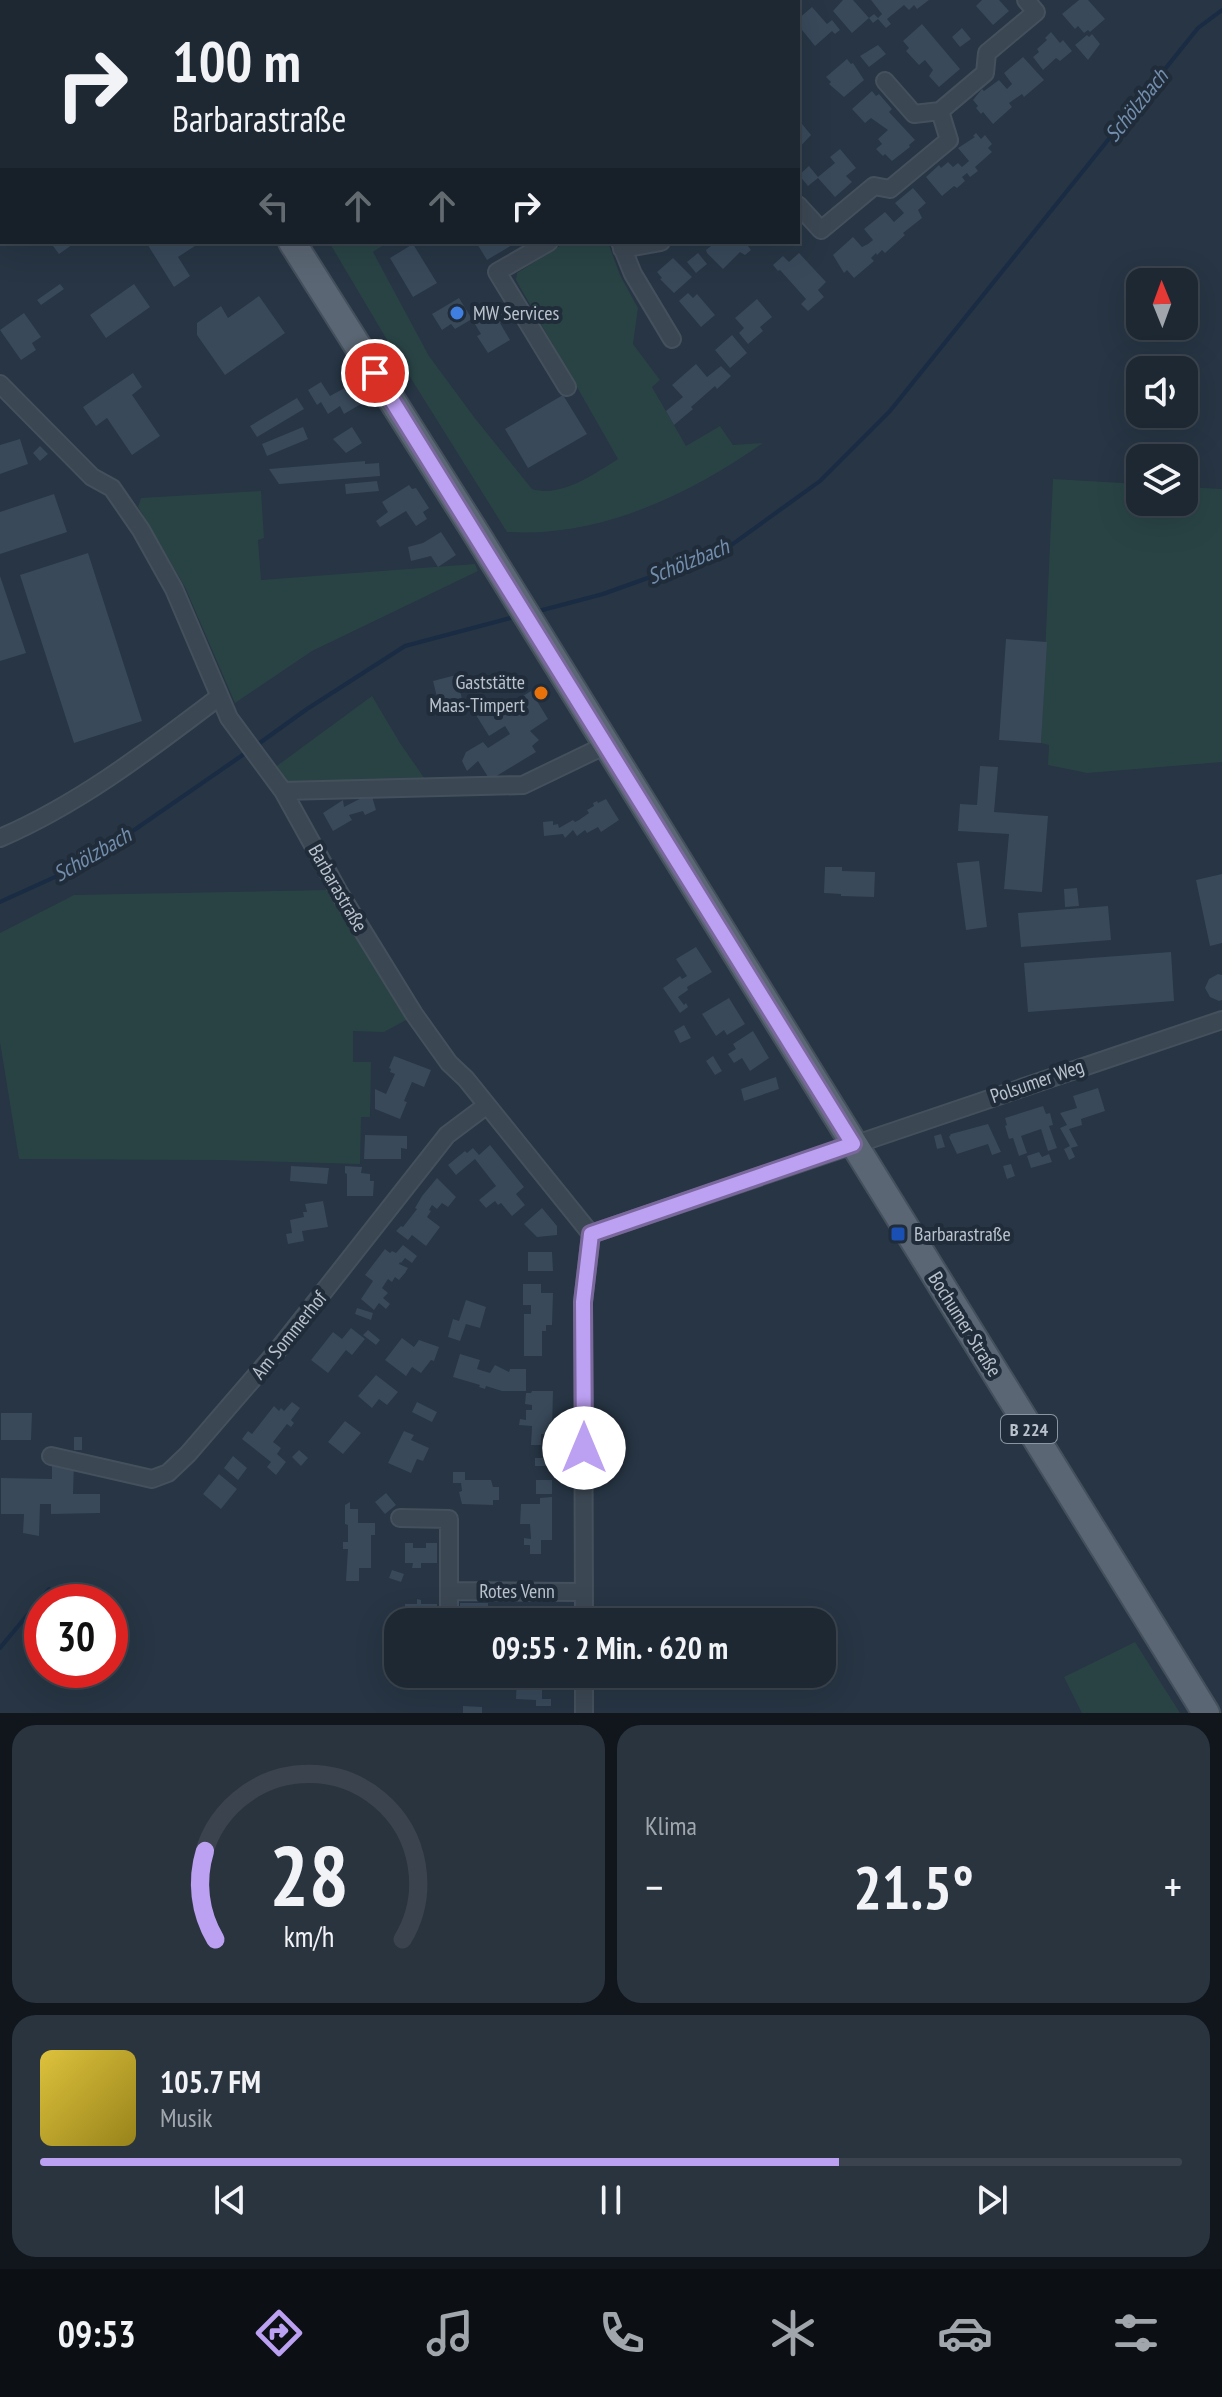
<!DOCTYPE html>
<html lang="de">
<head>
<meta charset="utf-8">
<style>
	body { margin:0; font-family:"PT Sans Narrow",sans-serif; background:#2a343f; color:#f1f3f6; height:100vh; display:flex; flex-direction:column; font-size:30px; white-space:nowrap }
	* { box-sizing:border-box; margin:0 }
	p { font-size:26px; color:#a0a6ac }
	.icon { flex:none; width:44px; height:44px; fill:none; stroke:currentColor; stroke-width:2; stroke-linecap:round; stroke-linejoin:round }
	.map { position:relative; height:1713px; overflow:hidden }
	.side { display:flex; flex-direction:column; gap:12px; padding:12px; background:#10161c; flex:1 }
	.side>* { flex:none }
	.top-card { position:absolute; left:0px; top:0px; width:800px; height:244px; box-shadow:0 8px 32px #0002,0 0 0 2px #3b444e; background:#1d2833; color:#f1f3f6; overflow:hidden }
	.needle { width:52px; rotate:359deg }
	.controls { position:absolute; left:1126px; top:268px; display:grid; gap:16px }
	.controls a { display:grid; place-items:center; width:72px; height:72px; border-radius:16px; background:#1d2833; box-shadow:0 8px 32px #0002,0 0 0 2px #3b444e; font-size:40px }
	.speed { position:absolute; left:24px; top:1584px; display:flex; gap:16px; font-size:40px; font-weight:700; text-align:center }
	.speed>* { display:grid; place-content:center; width:104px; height:104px; border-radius:50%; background:#1d2833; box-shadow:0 8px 32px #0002,0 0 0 2px #3b444e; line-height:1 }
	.speed .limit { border:12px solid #d22; background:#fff; color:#111 }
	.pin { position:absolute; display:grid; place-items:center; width:68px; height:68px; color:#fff; margin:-34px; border:4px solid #fff; border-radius:50%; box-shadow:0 2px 8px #0007 }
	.me { position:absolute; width:88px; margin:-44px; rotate:0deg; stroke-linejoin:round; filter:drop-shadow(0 0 6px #0008) }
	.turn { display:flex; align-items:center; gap:28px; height:168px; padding:0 40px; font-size:36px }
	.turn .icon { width:104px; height:104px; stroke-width:2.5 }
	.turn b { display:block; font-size:56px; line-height:68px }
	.lanes { display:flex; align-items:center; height:76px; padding:0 40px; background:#0003; justify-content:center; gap:40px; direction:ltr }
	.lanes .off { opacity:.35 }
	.big { font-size:60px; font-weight:700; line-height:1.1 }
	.side .tile { flex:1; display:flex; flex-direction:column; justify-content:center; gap:12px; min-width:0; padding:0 28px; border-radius:24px; background:#2a343f }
	.side .dial { align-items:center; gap:0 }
	.dial svg { height:208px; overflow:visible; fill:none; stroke:#3b444e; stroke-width:7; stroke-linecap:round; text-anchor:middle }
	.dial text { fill:#f1f3f6; stroke:none }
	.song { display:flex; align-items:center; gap:24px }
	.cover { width:96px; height:96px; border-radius:12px; background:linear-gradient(135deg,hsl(50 70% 55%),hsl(50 70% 35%)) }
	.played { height:8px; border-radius:4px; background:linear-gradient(90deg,#bca0f2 70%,#3b444e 70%) }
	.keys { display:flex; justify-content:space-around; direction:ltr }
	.heat { display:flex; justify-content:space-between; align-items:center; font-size:44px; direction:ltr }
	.side .tiles { flex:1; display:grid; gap:12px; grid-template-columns:1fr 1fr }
	.tile:last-child { grid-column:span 2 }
	.trip { position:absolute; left:384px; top:1608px; width:452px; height:80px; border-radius:24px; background:#1d2833; box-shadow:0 8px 32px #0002,0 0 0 2px #3b444e; font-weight:700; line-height:80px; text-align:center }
	.tabs { display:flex; height:128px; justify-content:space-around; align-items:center; background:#0c1014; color:#a0a6ac }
	.tabs .icon { width:56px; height:56px }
	.tabs .current { color:#bca0f2 }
	.tabs b { font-size:36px; color:#f1f3f6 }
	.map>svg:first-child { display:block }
	.green { fill:#294345 }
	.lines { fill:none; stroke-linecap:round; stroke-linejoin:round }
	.stream { stroke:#192c43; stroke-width:4 }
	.building { fill:#39495a }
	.minor-casing { stroke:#45505d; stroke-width:20 }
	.primary-casing { stroke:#45505d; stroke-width:30 }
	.minor { stroke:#3b4753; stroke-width:16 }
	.primary { stroke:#5a6673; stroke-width:26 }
	.route-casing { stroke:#7a689d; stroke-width:20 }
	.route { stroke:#bca0f2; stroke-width:14 }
	.shop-dot { fill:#3f7fe0; stroke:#202c39; stroke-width:3 }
	.food-dot { fill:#e8710a; stroke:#202c39; stroke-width:3 }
	.transit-dot { fill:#1a4fb4; stroke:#202c39; stroke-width:3 }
	.labels { text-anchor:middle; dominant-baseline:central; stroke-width:8; stroke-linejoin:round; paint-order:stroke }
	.shield { fill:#202c39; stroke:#8b95a1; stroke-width:2 }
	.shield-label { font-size:18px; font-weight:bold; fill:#b9c2cd }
	.poi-label { font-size:20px; fill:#b9c2cd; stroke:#202c39; text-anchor:start }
	.street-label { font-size:20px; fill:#b9c2cd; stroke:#202c39 }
	.water-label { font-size:22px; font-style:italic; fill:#728eac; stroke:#202c39 }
</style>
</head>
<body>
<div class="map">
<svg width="1222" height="1713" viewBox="0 0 1222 1713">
	<rect width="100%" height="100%" fill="#273544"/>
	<!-- green -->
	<path class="green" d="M329,242H388L373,252L429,356L474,417L532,489C561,498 594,474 618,459L516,280L517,273L566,242H608L620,275L638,308L633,344L660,380L652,387L686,446L720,426L733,445L763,443C689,495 599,538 507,532L390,345Z
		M1053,479L1140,484V502H1184V487L1222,489V762L1087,773L1048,765L1049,745L1041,743Z
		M261,491L264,538L258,540L261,580L475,564L478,571L312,651L235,703L185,587L138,507L141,498Z
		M372,696L400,743L427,782L287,786L274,768Z
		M327,890L408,1019L384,1032L353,1031V1062H371L370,1117H361L360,1164L216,1160L19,1159L0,1042V933L74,895Z
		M1135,1642L1180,1713H1082L1064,1677Z"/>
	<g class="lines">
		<!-- stream -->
		<path class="stream" d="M535,612L603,594L723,551L820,481L890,411L1198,28L1222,10
			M254,747L307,709L405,646L518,616
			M0,902L88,862L247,752
			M0,1648L49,1589"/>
	</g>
	<!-- building -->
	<path class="building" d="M843,0H853L869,18L852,33L833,11Z
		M871,0H929L917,9L914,5L909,10L904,5L887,19L891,24L886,28L878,19L873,23L869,18L874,14L878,18L882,14Z
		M982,0H999L1009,11L993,25L976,6Z
		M1079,0H1088L1105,19L1090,32L1088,30L1084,33L1078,26L1075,29L1062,14Z
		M812,7L827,24L832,20L840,30L835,34L832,31L815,46L798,25V19Z
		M922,24L960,69L939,87L929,76L933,70L925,60L919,65L906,51L909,48L903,41Z
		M962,28L971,39L960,47L952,37Z
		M1051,32L1060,43L1063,40L1072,51L1060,61L1056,58L1043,70L1033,57L1039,52L1037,49L1047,40L1045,38Z
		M1092,34L1100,44L1088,60L1075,45L1087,35L1089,37Z
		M878,45L886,54L869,67L860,56Z
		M1023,57L1044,80L1024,97L1022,94L1009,103L1012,107L993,124L983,112L981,114L976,108L978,106L973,100L982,89L984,91L999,80L1007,89L1012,84L1004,73Z
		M847,59L851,64L853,63L864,80L844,97L829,84L831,82L826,77Z
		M872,91L876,96L879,94L892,109L889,112L915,140L909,145L910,147L892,161L885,154L883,156L876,149L882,144L878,139L888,130L871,118L865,123L852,109Z
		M798,119L811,135L798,149Z
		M976,133L981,139L985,135L992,144L988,148L992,152L975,167L978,171L970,177L967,173L962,177L965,181L957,188L954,186L942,196L926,177L939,165L941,168L948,162L953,167L958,163L962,167L969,161L958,148L975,137L973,136Z
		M840,149L856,168L846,176L852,182L835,197L818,178L808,186L799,175L809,166L818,177L835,163L830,157Z
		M913,188L926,203L918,210L922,218L903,233L905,235L885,253L882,250L877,255L876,253L871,258L874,261L854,278L847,270L844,273L833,255L853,237L862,247L868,244L873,240L864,229L885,212L894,222L904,213L895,203Z
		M50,242H76L59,254Z
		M146,242H201L178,257L190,276L174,287Z
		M476,242H511L512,245L487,260Z
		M716,242H733L735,244L745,242L751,250L745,255L740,252L723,269L707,253L706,250Z
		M413,244L437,283L413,297L390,258Z
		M698,253L707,264L696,273L687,262Z
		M799,253L826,282L818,290L824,297L808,311L801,304L806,299L780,270L778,271L773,265L783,256L789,262Z
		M673,258L692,277L674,293L660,279L662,278L657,272Z
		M60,284L64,289L41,305L37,300Z
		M134,284L150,307L106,338L90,315Z
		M688,293L693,298L697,294L715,315L701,327L679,301Z
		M259,296L285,333L225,375L197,335V323L221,306L228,318Z
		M459,298L472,319L455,329L451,324L442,330L432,314Z
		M757,299L772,317L760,327L763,331L748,344L739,333L744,328L735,318Z
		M498,306L502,314L507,311L509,315L500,323L510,340L488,353L477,336L481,334L473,321Z
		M24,313L41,337L32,343L36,350L21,360L0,330Z
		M732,335L747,353L730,368L715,350Z
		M696,364L707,377L721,366L731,376L717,389L715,386L691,407L693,409L674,425L666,411L683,397L672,385Z
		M133,373L142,387L132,395L160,436L132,455L107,418L96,426L83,407Z
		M321,382L330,396L350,385L361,404L344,414L340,406L328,414L321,402L317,405L308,390Z
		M563,395L587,434L528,468L505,429Z
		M297,398L304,409L257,437L250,426Z
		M303,427L308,439L267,456L262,444Z
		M352,427L362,443L346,453L333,439Z
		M20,439L28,464L0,474V445Z
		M40,446L48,454L40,461L33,453Z
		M365,461V464L379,463L380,476L279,484L269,469Z
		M377,481L379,491L346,494L345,484Z
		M409,485L412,489L416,488L429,508L423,512L427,519L416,526L406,511L380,527L376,521L388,512L382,502Z
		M54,494L67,532L0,554V512Z
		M441,532L456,555L438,567L431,556L411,561L408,547L423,543Z
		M88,553L142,721L74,743L20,575Z
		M0,576L26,653L0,661Z
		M1006,639L1047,642L1041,743L999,740Z
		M456,675L462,699L439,705L433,681Z
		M531,691L548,719L530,731L539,740L532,746L536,752L490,780L478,761L467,771L462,761L466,752L483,742L488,748L510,734L505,726L489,736L476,715L502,699L507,706Z
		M980,766L998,767L994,812L1048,816L1042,892L1004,889L1009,834L958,831L960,804L977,805Z
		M371,793L376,810L365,815L363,811L349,815L352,820L333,831L323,813L343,800L344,807Z
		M606,799L619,820L601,832L598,827L587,833L585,830L577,836L573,830L565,838L563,834L544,836L543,822L553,821V825L558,824L559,828L573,820L575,822L579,820L589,813L587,810L594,806L593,803L597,801L598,803Z
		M979,861L987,927L966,930L957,863Z
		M825,867H842V871L875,872L874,897L841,896V894L824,893Z
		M1222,874V943L1210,946L1196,880Z
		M1077,888L1079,906L1065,907L1064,889Z
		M1108,906L1111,940L1021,947L1018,913Z
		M696,947L712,972L687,987L688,990L678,997L684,1005L686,1003L688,1007L680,1013L663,988L680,976L682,979L687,976L676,959Z
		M1171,952L1174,1001L1028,1012L1024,963Z
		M1218,974L1222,975V1000L1219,1001L1210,997L1205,988L1209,979Z
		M729,998L745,1024L727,1035L724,1030L716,1036L702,1014Z
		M684,1025L691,1038L680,1043L674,1031Z
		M753,1031L769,1058L750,1071L742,1058L734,1063L728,1054L736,1049L733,1044Z
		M394,1056L431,1070L424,1087L412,1082L404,1101L407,1102L400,1119L375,1109V1089L386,1094L395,1074L390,1072L391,1069L389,1068Z
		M713,1056L722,1071L715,1075L706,1061Z
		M776,1077L779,1089L744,1101L741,1089Z
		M1098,1088L1105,1111L1081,1119L1082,1125L1069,1129L1078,1146L1071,1148L1075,1157L1069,1160L1064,1149L1070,1146L1060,1128L1067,1125L1060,1113L1077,1108L1073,1096Z
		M1043,1106L1046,1114L1050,1113L1053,1125L1049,1126L1057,1148L1048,1151L1041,1129L1021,1136L1027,1153L1019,1156L1013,1138L1009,1139L1005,1126L1007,1125L1005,1118Z
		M988,1124L1001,1152L992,1155L988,1144L957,1154L949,1137L951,1134Z
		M941,1134L945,1147L937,1149L934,1136Z
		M365,1135L407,1136V1149L401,1148V1159H364Z
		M490,1145L524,1187L516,1194L525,1205L512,1216L501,1203L498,1205L495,1201L486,1208L479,1200L496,1186L475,1159L456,1175L448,1165L465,1151L467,1153L473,1148L479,1155Z
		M1039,1152L1042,1157L1049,1154L1052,1162L1031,1168L1027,1156Z
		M1011,1164L1015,1176L1007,1179L1003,1166Z
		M291,1166L329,1168L327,1184L290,1181Z
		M345,1166L362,1167L361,1173L370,1174V1181H374L373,1196H347V1174L345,1173Z
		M437,1178L456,1197L448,1207L442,1203L437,1209L432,1205L429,1210L431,1211L427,1217L440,1227L426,1246L412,1235L408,1240L396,1231L401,1226L403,1227L417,1209L415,1208L422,1196Z
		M323,1201L328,1227L302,1231L304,1241L288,1244L286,1234L292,1233L290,1220L304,1217L303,1212H307L305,1204Z
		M542,1208L557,1226V1235L537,1237L524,1224Z
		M403,1245L417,1256L412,1263L405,1258L401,1263L400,1262L399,1264L408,1268L405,1273L399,1280L395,1277L392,1282L388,1279L382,1288L388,1293L383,1298L390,1304L386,1309L379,1303L374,1310L361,1299L373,1281L365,1275L385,1249L390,1253L392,1251L396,1253Z
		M528,1252H552L553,1271H528Z
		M523,1284H541V1293H553L552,1325H546V1331H542V1356H524V1314H531V1305H523Z
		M466,1300L486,1307L480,1328L466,1324L460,1341L448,1337L453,1319L459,1321Z
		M357,1308L373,1313L371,1320L355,1314Z
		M351,1328L365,1339L352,1355L346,1350L328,1373L311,1360L333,1332L342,1339Z
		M368,1330L380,1340L376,1345L363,1335Z
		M402,1338L414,1347L419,1340L439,1347L434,1361L431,1360L421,1373L412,1367L406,1376L385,1360Z
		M460,1354L480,1360L477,1369L490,1373L495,1365L509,1372L510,1369H526V1391H502L486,1386L485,1389L479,1387L480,1385L453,1377Z
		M376,1375L398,1392L387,1405L379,1399L372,1408L358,1396Z
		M532,1391H553L552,1431H545V1434H541V1445H531L532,1426L519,1425L520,1419L526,1420V1410H532V1405L525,1404L526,1393H531Z
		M292,1402L300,1408L291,1420L294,1423L291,1427L287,1424L273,1442L281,1448L277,1454L286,1462L276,1475L267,1467L271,1462L242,1439L248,1431L252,1434L274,1406L279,1411L281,1408L284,1411Z
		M417,1402L437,1412L432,1422L412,1412Z
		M1,1413H32L31,1440H1Z
		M345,1421L361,1433L343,1454L328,1442Z
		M404,1431L414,1435L411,1440L429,1448L423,1461L417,1459L411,1473L388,1463Z
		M74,1437H82V1450H74Z
		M299,1450L308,1458L301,1466L292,1457Z
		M233,1456L247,1468L238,1480L224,1468Z
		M535,1458H548V1466H535Z
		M52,1463H74L73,1494H100V1513L51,1514V1504H40L39,1536L23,1533L24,1514H1V1478L52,1479Z
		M453,1472H465V1480H491L493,1487H499V1500H493V1505L462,1504L459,1492L462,1491L461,1483H453Z
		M219,1474L237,1489L221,1509L203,1494Z
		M536,1480H552V1494H536Z
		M386,1493L396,1505L385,1514L375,1502Z
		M552,1497V1540H541V1554H530V1545H524V1538L531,1539L530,1524H520L521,1504H540V1498Z
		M350,1502V1509H358V1523H375V1535H371V1568H359V1581H346L348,1549H343V1542H348V1525L345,1524V1505Z
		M405,1543H413V1548H426V1543H437V1563H421V1568H412L413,1563H405Z
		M392,1570L404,1574L401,1582L389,1578Z
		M417,1599L421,1600V1604H437V1622H429V1619H405V1604H417Z
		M460,1603H488V1616H494V1622H460Z
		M501,1612H517L516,1622H500Z
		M517,1675L542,1676V1699H551V1706H536V1700L516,1699Z
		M463,1706L482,1707V1713H463Z"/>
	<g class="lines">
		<defs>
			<path id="minor" d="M636,2V0
				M885,81L914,114L940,111
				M798,205L821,230L874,186L890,189L949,140L940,111L985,73L987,53L1036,12L1026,0
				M549,242L497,272L567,387
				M620,242L633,274L672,339
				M622,249L661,242
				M0,384L92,477L112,488L141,530L174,589L229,718L283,791L340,894L414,1014L449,1063L466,1079L591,1234
				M283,791L523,785L606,745
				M0,838C81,803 149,750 219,697
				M591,1234L1222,1020
				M51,1456L152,1479L168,1473L188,1454L277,1351L447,1135L487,1105
				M400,1518L449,1519V1591L584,1592
				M449,1591V1622
				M584,1622L583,1302L591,1234
				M584,1713V1674"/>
			<path id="primary" d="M141,0L142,2
				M292,242L474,530L1206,1713"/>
		</defs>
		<!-- minor casing -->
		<use href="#minor" class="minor-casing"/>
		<!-- primary casing -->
		<use href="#primary" class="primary-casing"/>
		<!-- minor -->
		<use href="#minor" class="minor"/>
		<!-- primary -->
		<use href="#primary" class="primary"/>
	</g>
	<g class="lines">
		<defs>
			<path id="route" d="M375,373L853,1144L591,1234L583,1302L584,1448"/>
		</defs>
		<!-- route casing -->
		<use href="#route" class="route-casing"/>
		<!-- route -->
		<use href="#route" class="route"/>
	</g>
	<!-- markers -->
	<circle class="shop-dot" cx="457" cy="313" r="8"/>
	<circle class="food-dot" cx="541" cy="693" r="8"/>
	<rect class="transit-dot" x="890" y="1226" width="16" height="16" rx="4"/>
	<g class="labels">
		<!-- shield labels -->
		<rect class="shield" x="1001" y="1415" width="56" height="28" rx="6"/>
		<g class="shield-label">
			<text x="1029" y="1429">B 224</text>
		</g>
		<!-- poi labels -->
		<g class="poi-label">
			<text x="473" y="313">MW Services</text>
			<text x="525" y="682" text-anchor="end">Gaststätte<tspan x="525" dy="23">Maas-Timpert</tspan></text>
			<text x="914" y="1234">Barbarastraße</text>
		</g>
		<!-- street labels -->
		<g class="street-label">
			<text transform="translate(338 888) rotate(60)">Barbarastraße</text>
			<text transform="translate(1037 1081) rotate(-19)">Polsumer Weg</text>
			<text transform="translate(965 1324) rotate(58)">Bochumer Straße</text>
			<text transform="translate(289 1335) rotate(-51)">Am Sommerhof</text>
			<text x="517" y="1591">Rotes Venn</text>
		</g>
		<!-- water labels -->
		<g class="water-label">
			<text transform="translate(1136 105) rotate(-51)">Schölzbach</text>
			<text transform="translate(688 561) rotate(-22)">Schölzbach</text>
			<text transform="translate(92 854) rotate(-30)">Schölzbach</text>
		</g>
	</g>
</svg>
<div class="controls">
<a><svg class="needle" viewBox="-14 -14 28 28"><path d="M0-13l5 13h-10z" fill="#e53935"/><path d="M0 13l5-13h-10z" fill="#a0a6ac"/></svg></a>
<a><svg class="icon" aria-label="sound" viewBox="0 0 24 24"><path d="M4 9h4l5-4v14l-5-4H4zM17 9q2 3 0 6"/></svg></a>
<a><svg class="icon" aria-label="layers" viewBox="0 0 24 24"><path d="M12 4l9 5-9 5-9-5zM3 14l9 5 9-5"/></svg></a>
</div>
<div class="speed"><div class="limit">30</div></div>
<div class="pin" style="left:375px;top:373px;background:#d93025"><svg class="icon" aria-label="arrive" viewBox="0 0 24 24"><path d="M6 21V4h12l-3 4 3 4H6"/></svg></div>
<svg class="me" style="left:584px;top:1448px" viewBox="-20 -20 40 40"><circle r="19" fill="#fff"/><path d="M0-13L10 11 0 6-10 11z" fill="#bca0f2"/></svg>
<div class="trip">09:55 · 2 Min. · 620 m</div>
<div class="top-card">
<div class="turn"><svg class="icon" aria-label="right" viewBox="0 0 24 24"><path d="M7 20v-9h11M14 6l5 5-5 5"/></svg><div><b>100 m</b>Barbarastraße</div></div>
<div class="lanes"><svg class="icon off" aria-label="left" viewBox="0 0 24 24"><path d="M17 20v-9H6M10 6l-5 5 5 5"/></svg><svg class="icon off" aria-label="ahead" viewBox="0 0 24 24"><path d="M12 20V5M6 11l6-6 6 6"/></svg><svg class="icon off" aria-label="ahead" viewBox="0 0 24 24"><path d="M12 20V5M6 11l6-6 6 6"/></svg><svg class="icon" aria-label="right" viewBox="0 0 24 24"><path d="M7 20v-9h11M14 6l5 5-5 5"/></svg></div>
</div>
</div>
<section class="side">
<div class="tiles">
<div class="tile dial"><svg viewBox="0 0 100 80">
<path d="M14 69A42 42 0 1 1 86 69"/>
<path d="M14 69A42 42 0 0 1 10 35" stroke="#bca0f2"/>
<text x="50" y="56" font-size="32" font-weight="700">28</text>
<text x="50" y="72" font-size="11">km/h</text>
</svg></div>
<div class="tile"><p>Klima</p>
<div class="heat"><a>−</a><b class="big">21.5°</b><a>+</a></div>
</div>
<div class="tile">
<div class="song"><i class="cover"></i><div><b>105.7 FM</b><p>Musik</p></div></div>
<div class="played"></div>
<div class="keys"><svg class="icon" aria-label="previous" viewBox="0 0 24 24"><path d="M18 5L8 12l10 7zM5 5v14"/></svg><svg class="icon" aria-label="pause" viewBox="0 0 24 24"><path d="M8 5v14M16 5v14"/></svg><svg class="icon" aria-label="next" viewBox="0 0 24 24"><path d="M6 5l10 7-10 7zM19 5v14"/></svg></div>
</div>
</div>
</section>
<nav class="tabs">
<b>09:53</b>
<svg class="icon current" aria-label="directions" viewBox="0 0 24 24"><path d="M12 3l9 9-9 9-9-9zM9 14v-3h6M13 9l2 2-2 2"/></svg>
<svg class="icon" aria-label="music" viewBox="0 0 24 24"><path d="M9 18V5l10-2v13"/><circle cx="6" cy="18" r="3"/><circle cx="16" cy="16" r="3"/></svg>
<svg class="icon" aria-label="phone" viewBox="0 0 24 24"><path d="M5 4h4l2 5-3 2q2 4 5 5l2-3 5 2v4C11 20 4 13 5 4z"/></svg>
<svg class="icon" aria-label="climate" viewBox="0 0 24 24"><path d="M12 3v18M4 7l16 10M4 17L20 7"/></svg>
<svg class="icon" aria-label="car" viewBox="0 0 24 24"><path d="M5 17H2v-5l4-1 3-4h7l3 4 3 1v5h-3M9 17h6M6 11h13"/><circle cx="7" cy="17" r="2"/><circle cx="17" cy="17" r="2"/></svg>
<svg class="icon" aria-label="filters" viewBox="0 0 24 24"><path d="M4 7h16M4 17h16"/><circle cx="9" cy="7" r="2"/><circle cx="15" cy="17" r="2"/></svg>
</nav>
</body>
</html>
